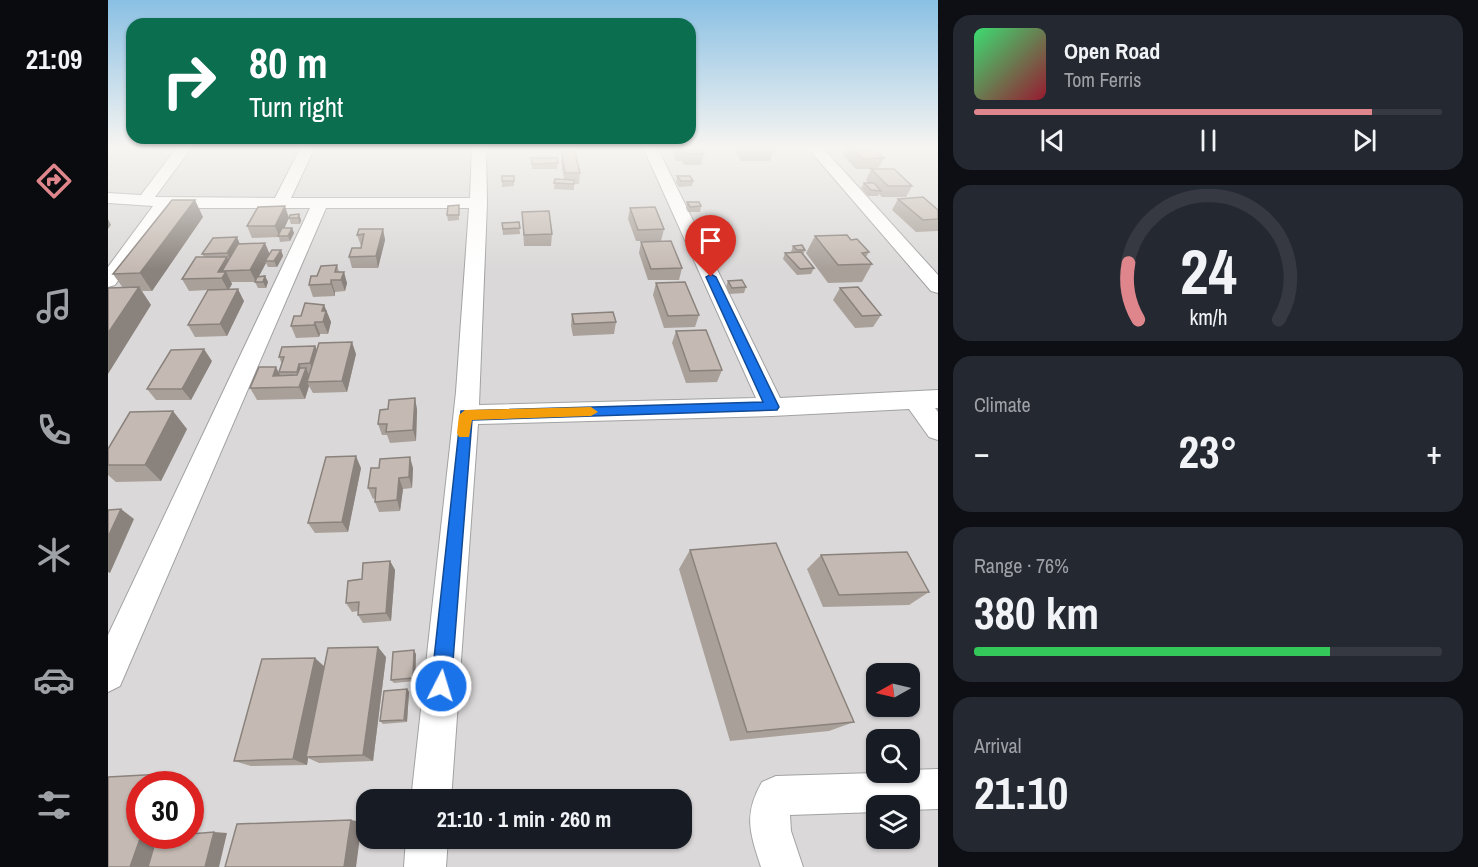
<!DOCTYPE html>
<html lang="en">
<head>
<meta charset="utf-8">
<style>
	body { margin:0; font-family:"Archivo Narrow",sans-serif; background:#242831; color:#f1f3f6; height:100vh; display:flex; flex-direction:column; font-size:22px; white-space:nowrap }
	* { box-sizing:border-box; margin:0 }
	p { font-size:20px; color:#9ea1a6 }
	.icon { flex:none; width:33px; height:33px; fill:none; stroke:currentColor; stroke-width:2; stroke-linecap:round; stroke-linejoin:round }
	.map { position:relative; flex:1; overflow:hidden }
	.drawer { display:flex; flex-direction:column; gap:15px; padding:15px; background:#0d0f14; width:540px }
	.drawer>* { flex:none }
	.banner { position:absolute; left:18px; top:18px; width:570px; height:126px; border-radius:18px; box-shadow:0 2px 4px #0004; background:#0b6e4f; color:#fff; overflow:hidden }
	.needle { width:39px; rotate:262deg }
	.controls { position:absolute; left:758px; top:663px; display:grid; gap:12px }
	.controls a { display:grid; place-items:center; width:54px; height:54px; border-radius:12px; background:#171b24; box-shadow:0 2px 4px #0004; font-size:30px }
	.speed { position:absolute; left:18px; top:771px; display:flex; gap:12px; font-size:30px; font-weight:700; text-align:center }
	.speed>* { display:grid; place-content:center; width:78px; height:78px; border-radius:50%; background:#171b24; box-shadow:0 2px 4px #0004; line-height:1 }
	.speed .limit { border:9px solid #d22; background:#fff; color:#111 }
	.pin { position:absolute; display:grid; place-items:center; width:51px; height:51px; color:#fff; margin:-62px -26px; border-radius:50% 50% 50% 0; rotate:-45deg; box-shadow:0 0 6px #0007 }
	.pin .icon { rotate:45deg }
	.me { position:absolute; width:66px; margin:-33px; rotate:5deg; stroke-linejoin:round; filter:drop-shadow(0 0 4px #0008) }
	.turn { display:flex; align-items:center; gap:21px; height:126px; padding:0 24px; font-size:27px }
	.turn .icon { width:78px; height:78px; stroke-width:2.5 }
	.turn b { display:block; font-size:42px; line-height:51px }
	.big { font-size:45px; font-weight:700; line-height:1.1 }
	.drawer .card { flex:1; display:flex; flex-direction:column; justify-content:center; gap:9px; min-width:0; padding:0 21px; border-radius:18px; background:#242831 }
	.drawer .dial { align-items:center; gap:0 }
	.dial svg { height:156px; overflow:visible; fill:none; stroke:#363941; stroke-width:7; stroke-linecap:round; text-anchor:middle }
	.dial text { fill:#f1f3f6; stroke:none }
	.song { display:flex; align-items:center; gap:18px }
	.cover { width:72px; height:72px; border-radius:9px; background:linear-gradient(135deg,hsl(140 70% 55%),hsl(350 70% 35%)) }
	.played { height:6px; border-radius:3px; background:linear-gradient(90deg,#de868b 85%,#363941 85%) }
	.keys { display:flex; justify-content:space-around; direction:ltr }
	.heat { display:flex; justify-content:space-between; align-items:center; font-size:33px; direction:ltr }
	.charge { height:9px; border-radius:4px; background:linear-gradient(90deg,#34c759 76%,#363941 0) }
	.trip { position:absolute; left:248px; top:789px; width:336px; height:60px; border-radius:18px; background:#171b24; box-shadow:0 2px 4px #0004; font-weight:700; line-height:60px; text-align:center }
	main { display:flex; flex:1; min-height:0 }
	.tab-bar { display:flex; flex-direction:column; width:108px; justify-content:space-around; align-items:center; background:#090b0e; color:#9ea1a6 }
	.tab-bar .icon { width:42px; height:42px }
	.tab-bar .on { color:#de868b }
	.tab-bar b { font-size:27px; color:#f1f3f6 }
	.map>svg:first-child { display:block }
	.residential { fill:#dad8d8; fill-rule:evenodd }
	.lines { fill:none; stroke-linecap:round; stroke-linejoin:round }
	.minor-casing { stroke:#a2a2a2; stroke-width:2 }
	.minor { fill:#fff; fill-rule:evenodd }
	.wall { fill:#a9a09a }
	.shaded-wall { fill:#8a827d }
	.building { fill:#c5bab3; stroke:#8a827d; stroke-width:1.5 }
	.route { fill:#1a73e8; stroke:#114b97; stroke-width:1.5 }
	.slow { fill:#f59e0b }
</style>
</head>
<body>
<main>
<nav class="tab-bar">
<b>21:09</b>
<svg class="icon on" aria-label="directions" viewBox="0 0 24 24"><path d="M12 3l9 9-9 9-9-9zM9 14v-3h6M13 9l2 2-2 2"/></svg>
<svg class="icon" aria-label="music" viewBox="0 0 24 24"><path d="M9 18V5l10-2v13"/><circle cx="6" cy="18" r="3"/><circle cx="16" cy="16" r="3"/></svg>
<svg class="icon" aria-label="phone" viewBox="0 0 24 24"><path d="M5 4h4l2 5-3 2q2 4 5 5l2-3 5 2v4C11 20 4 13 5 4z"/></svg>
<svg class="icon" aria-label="climate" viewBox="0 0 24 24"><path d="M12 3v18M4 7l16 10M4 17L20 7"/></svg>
<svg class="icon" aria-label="car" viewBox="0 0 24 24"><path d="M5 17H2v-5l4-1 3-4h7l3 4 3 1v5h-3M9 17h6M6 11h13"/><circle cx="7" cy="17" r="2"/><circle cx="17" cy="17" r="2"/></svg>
<svg class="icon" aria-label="filters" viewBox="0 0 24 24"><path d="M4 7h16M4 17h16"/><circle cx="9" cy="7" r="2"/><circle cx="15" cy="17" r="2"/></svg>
</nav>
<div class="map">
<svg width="830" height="867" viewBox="0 0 830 867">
	<rect width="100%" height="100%" fill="#eee9e0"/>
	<!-- residential -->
	<path class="residential" d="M0,147H830V867H0ZM768,674H801V706H768ZM768,740H801V772H768ZM32,784H82V836H32ZM258,800H573V838H258ZM768,806H801V838H768Z"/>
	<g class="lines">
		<defs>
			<path id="minor" d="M69,147H84L47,197L167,198L193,147H207L183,198H362L364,147H378L379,203L371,405L648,398L535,147H549L672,398L830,390V408H827L830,412V440L821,437L801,409L664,416L370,424L343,800H303L348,392L361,208H218L12,686L0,692V635L202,208H60L7,285L0,287V267L45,206L0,203V193L33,195Z
				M699,147H714L830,275V293L823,291Z
				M830,769V809L801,810V806H768V812L682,815L683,831L695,867H653C642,833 635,815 654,782L668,776L801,772V770Z
				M298,838H340L338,867H296Z"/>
		</defs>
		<!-- minor casing -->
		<use href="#minor" class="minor-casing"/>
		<!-- minor -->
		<use href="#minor" class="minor"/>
	</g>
	<!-- wall -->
	<path class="wall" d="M566,147H592L596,154L593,165H576L574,161H568L565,153Z
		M628,147H664L666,150L662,161H633L627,150Z
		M737,147H764L776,158L770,169L804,186L798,197H774L771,194L770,196H760L753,188L756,183H760L758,180L763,169H748L734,154Z
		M454,152L472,173L471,184H466V190L446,189L447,179H456L453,163Z
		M423,158L450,163L449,169H424Z
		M394,176H406V186L394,187Z
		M569,176L585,181L584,186L571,187L568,182Z
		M790,199L830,210V231L808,232L784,210Z
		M579,202L593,206L592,212H580L578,208Z
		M522,208L556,229L553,241H528L520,219Z
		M351,211V220L340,221L339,215Z
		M414,212L444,234L443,246H416Z
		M191,214L193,220L192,224H183L181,218L176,228H184L186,233L182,241L172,242L171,237L144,238L139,226L181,218Z
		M95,217L44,291H34L43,305L15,288L5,274Z
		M411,222L412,234L395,235L394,223Z
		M275,229L277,240L270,268H244L241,257L253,248V246L249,235Z
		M707,236L743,240L761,252L758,257L764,264L754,282L720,283L698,253Z
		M533,242L574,268L571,280H540L531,253Z
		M157,243L161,254L173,250L175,256L169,267H160L158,263L150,277L157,276L160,282L158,288H150L147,282H123L124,284L121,290L136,301L119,336L87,337L80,325L100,290L81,291L74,279L96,257L94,254L132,244Z
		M603,244L619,249L617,255H604L601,250Z
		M685,246L697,250L695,255L706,268L703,274L689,275L675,259L677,253H683V252Z
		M229,265L231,272L239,283L237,291L227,292V296L205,297L201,285L209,276Z
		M620,281L638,287L636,293L621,294L618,287Z
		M548,283L591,315L587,327L556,328L545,295Z
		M732,288L773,315L765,327L747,328L725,300Z
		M216,305L223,322L220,334H212L211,337L188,338L183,326L193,316Z
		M464,314L508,322L506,334L465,336L463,326Z
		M568,331L614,370L609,382L578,383L564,343Z
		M207,346L209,350L248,354L239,392L205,393L201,386L197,399L149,400L142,388L171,372L174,364L171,357Z
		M104,361L83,400H48L39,389Z
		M307,398L309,410L308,441L282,443L279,435H274L270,424L280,409Z
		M79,429L53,481L8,482L0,475V449Z
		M253,468L240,532L207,533L200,523Z
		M305,468L304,488L295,489L292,511L271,512L267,502V498L265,499L260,488Z
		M582,550L746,722L721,731L622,741L571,569Z
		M713,555L821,592L801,605L715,607L699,569Z
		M282,561L287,570L283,621L255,623L250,615V611L244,612L238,603L254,579Z
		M308,654L307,681L286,683L283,680Z
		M278,657L265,761L211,763L200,758L199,765L143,766L126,761L216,666Z
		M299,689L301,692L299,722L275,724L272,721Z"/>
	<!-- shaded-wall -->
	<path class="shaded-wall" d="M87,200L95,217L44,291L32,273Z
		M177,206L181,218L173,236H171L167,226Z
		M191,214L193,220L192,224L190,218Z
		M0,219L3,225L0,229Z
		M184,228L186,233L182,241L180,236Z
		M275,229L277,240L270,268L268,256Z
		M129,237L134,249L125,265L119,253Z
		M157,243L162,255L157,261L158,263L148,282L142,270Z
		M173,250L175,256L169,267L166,261Z
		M119,257L125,268L114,271L116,275L118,272L124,284L120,290L110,272Z
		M236,272L239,283L237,291L233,280Z
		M157,276L160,282L158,288L155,282Z
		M223,280L227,292V296L223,284Z
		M31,287L43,305L0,374V333Z
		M130,289L136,301L119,336L112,324Z
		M216,305L223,322L220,334L215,322L214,311Z
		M207,322L212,334L211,337L206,325Z
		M244,342L248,354L239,392L234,381Z
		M207,346L212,358L207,375L202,363Z
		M96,349L104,361L83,400L74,389Z
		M191,364L196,374L198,368L203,380L199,382L201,386L197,399L191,387L193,381L189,372Z
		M168,367L174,379L165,376Z
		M307,398L309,410L308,441L305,430Z
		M65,411L79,429L53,481L37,465Z
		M248,456L253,468L240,532L234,522Z
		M302,457L305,468L304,488L301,477Z
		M291,478L295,489L292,511L289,500Z
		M13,509L26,519L2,573L0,572V537Z
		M282,561L287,570L283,621L278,613Z
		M270,647L278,657L265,761L255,755Z
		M306,650L308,654L307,681L305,678Z
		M207,658L218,668L198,757L200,758L199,765L185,759Z
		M299,689L301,692L299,722L296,720Z
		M54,774L76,779L74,784H51Z
		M243,820L254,822L248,867H236Z
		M106,832L119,833L111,867H97Z
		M33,836H58L48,867H22Z"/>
	<!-- building -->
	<path class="building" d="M570,147H592L596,154H578L576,150H571Z
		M635,147H664L666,150H636Z
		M743,147H764L776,158L754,159Z
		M454,152H467L472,173H457Z
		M423,158H449L450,163L424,164Z
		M763,169H786L804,186H780Z
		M394,176H406V181H394Z
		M569,176H582L585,181H573Z
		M447,179L466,180V184L446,183Z
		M756,183H766L773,191L763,190Z
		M815,197L830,210V219L815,220L790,199Z
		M64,200H87L32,273L5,274Z
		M579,202H591L593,206L582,207Z
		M351,205V215H339L340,206Z
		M177,206L167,226H139L150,207Z
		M547,207L556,229L530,230L522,208Z
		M441,211L444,234L416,235L414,212Z
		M191,214L190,218H181L182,215Z
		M411,222L412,228L395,229L394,223Z
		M174,228H184L180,236H170Z
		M251,229H275L268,256L241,257L244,248H253L256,234L249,235Z
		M739,235L743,240L749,239L761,252L754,253L764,264L730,265L707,236Z
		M129,237L119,253L94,254L105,238Z
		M563,241L574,268L543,269L533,242Z
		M157,243L142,270L114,271L130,244Z
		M616,243L619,249H606L603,244Z
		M694,245L697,250H689L685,246Z
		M164,250H173L166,261H157Z
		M693,252L706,268L692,269L677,253Z
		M88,257H119L110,272H118L114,278L74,279Z
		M229,265L227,272H236L233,280H223V284L201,285L203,276H209L213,266Z
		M157,276L155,282H147L149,277Z
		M634,280L638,287L624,288L620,281Z
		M577,282L591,315L560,316L548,283Z
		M31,287L0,333V288Z
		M750,287L773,315L754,316L732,288Z
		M130,289L112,324L80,325L100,290Z
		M197,303L216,305L214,311H218L215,322H207L206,325L183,326L186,316H193Z
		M505,312L508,322L466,324L464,314Z
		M598,330L614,370L582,371L568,331Z
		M244,342L234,381L199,382L211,343Z
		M207,346L202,363L191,364L189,372H171L176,357H171L174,347Z
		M96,349L74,389H39L63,350Z
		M151,367H168L165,376L189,375L192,368H198L191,387L142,388Z
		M307,398L305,430L278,432L279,424H270L272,410L280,409L281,400Z
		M65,411L37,465H0V449L22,412Z
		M248,456L234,522L200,523L218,457Z
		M302,457L301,477L291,478L289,500L267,502L268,488H260L263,468H271L272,459Z
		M13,509L0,537V510Z
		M668,543L746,722L639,732L582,550Z
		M799,552L821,592L731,595L713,555Z
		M282,561L278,613L250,615L251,602L238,603L240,581L254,579L255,563Z
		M270,647L255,755L198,757L220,648Z
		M306,650L305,678L283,680L285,652Z
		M207,658L185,759L126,761L154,659Z
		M299,689L296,720L272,721L276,691Z
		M54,774L51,784H32V836H33L22,867H0V777Z
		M243,820L236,867H117L129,824Z
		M106,832L97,867H40L49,836H82V834Z"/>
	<!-- sky -->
	<linearGradient id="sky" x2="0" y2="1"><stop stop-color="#8ac0e4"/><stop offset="0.55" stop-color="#f7f5f1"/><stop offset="1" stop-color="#f7f5f1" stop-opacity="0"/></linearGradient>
	<rect width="830" height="269" fill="url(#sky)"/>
	<!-- route -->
	<path class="route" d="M603,274L608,277L671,407L669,410L364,420L343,686L340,693L333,696L326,693L323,686L353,411L655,402L598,277Z"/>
	<!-- slow -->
	<path class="slow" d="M483,407L490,412L483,416L364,420L361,437H351L349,433L351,415L357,410Z"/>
</svg>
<div class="controls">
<a><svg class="needle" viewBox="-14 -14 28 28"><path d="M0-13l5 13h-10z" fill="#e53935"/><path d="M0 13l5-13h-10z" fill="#9ea1a6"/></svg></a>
<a><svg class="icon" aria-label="search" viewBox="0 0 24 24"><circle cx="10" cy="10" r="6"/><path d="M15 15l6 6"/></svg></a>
<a><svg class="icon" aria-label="layers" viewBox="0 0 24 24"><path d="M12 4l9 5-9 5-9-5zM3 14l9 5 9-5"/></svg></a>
</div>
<div class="speed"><div class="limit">30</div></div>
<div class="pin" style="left:603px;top:277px;background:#d93025"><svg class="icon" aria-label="arrive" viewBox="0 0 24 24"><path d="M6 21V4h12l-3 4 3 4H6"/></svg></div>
<svg class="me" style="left:333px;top:686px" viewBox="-20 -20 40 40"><circle r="17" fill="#1a73e8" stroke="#fff" stroke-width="3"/><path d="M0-11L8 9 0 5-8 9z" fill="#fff"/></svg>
<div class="trip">21:10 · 1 min · 260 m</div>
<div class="banner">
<div class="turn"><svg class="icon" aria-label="right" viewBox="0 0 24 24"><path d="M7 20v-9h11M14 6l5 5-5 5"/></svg><div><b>80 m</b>Turn right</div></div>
</div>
</div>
<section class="drawer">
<div class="card">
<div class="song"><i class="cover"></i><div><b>Open Road</b><p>Tom Ferris</p></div></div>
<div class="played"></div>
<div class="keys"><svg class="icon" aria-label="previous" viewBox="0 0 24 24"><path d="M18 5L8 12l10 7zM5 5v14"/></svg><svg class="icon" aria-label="pause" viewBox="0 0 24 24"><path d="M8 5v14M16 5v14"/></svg><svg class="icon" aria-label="next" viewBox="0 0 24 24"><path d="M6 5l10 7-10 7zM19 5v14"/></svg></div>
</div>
<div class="card dial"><svg viewBox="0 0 100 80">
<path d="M14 69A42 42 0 1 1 86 69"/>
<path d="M14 69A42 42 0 0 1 9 40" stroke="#de868b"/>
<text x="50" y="56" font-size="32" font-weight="700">24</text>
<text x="50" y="72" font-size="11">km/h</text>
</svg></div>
<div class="card"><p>Climate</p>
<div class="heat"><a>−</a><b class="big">23°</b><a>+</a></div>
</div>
<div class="card"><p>Range · 76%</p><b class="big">380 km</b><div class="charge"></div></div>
<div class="card"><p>Arrival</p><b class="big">21:10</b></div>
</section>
</main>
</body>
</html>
